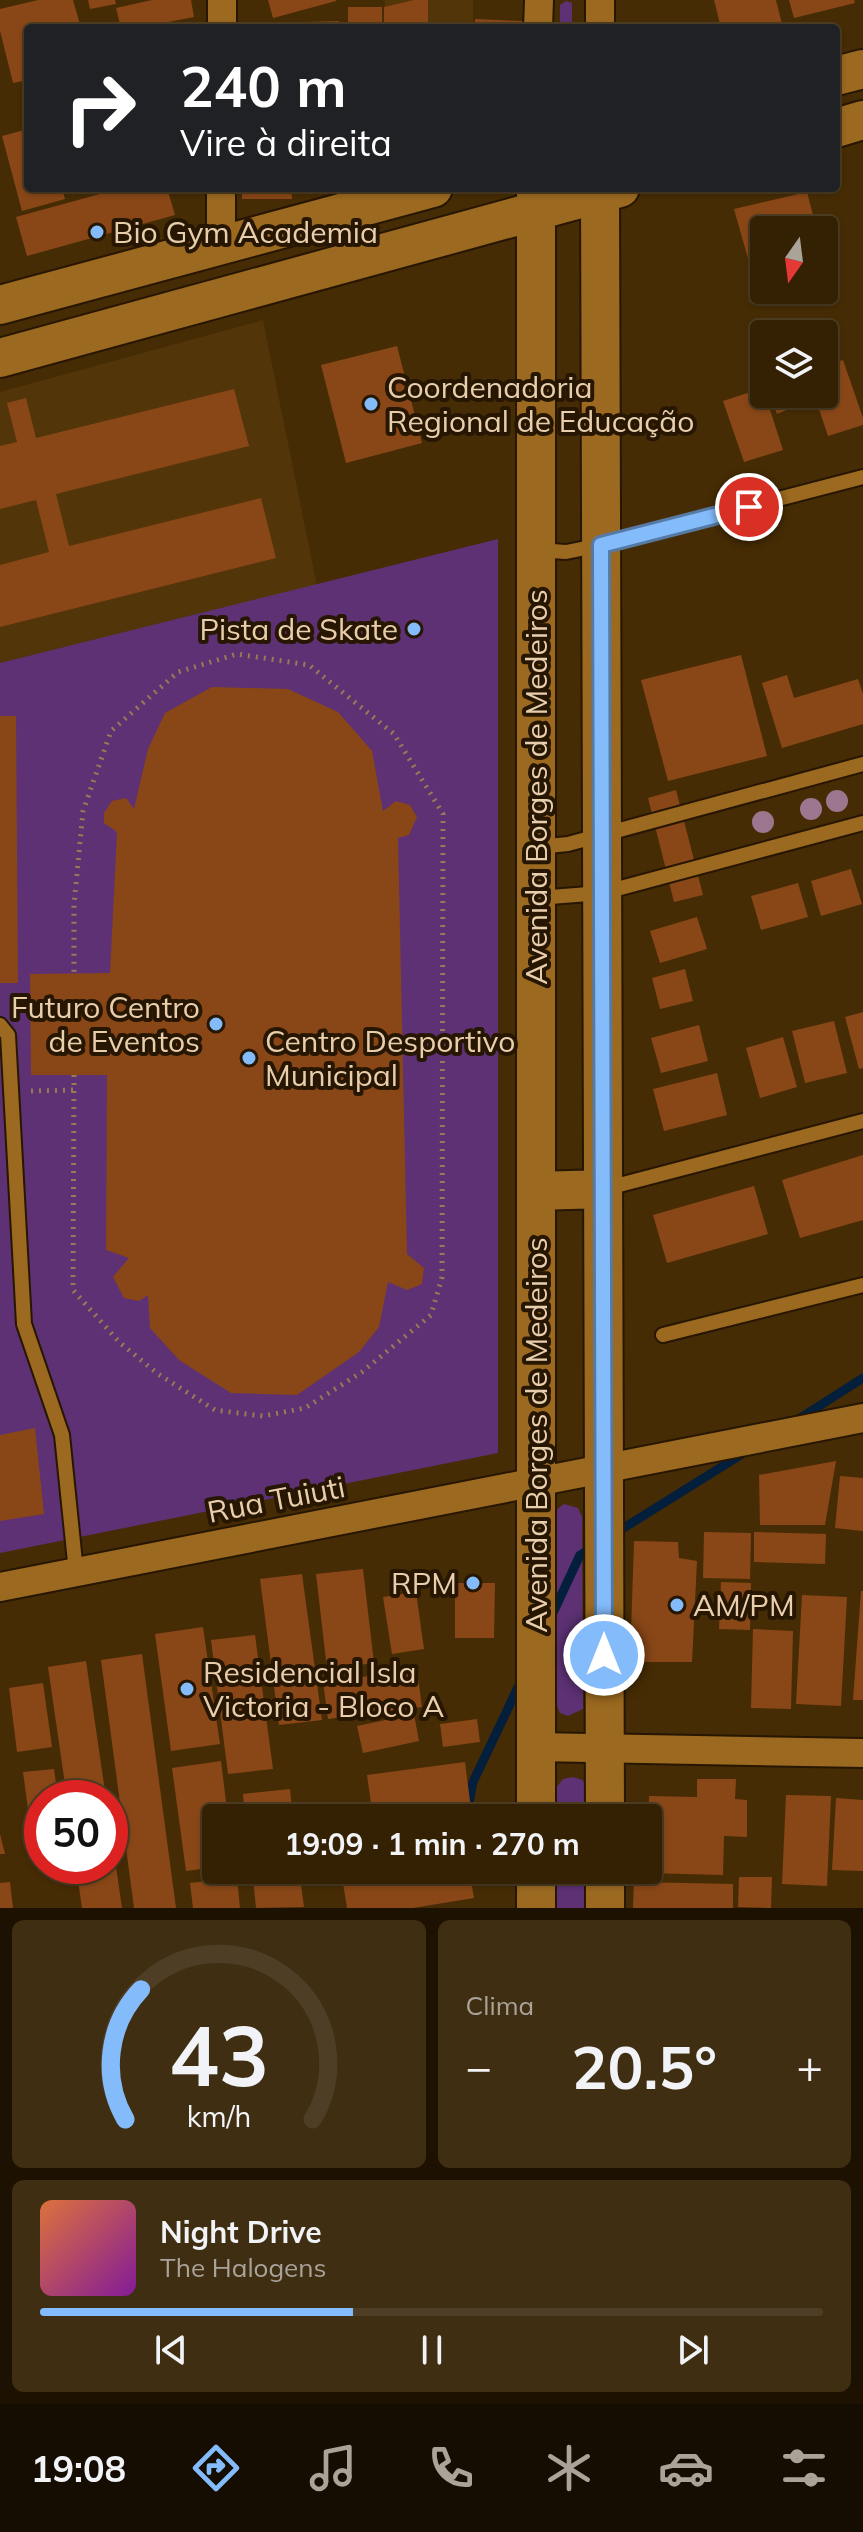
<!DOCTYPE html>
<html lang="pt">
<head>
<meta charset="utf-8">
<style>
	body { margin:0; font-family:Mulish,sans-serif; background:#3f2e12; color:#f1f3f6; height:100vh; display:flex; flex-direction:column; font-size:30px; white-space:nowrap }
	* { box-sizing:border-box; margin:0 }
	p { font-size:26px; color:#a9a39a }
	.icon { flex:none; width:44px; height:44px; fill:none; stroke:currentColor; stroke-width:2; stroke-linecap:round; stroke-linejoin:round }
	.map { position:relative; height:1908px; overflow:hidden }
	.details { display:flex; flex-direction:column; gap:12px; padding:12px; background:#1d1202; flex:1 }
	.details>* { flex:none }
	.guide { position:absolute; left:24px; top:24px; width:816px; height:168px; border-radius:8px; box-shadow:0 2px 6px #0004,0 0 0 2px #4e3e25; background:#202124; color:#fff; overflow:hidden }
	.needle { width:52px; rotate:194deg }
	.controls { position:absolute; left:750px; top:216px; display:grid; gap:16px }
	.controls a { display:grid; place-items:center; width:88px; height:88px; border-radius:8px; background:#342103; box-shadow:0 2px 6px #0004,0 0 0 2px #4e3e25; font-size:40px }
	.speed { position:absolute; left:24px; top:1780px; display:flex; gap:16px; font-size:40px; font-weight:700; text-align:center }
	.speed>* { display:grid; place-content:center; width:104px; height:104px; border-radius:50%; background:#342103; box-shadow:0 2px 6px #0004,0 0 0 2px #4e3e25; line-height:1 }
	.speed .limit { border:12px solid #d22; background:#fff; color:#111 }
	.pin { position:absolute; display:grid; place-items:center; width:68px; height:68px; color:#fff; margin:-34px; border:4px solid #fff; border-radius:50%; box-shadow:0 2px 8px #0007 }
	.me { position:absolute; width:88px; margin:-44px; rotate:0deg; stroke-linejoin:round; filter:drop-shadow(0 0 6px #0008) }
	.turn { display:flex; align-items:center; gap:28px; height:168px; padding:0 24px; font-size:36px }
	.turn .icon { width:104px; height:104px; stroke-width:2.5 }
	.turn b { display:block; font-size:56px; line-height:68px }
	.big { font-size:60px; font-weight:700; line-height:1.1 }
	.details .widget { flex:1; display:flex; flex-direction:column; justify-content:center; gap:12px; min-width:0; padding:0 28px; border-radius:12px; background:#3f2e12 }
	.details .dial { align-items:center; gap:0 }
	.dial svg { height:208px; overflow:visible; fill:none; stroke:#4e3e25; stroke-width:7; stroke-linecap:round; text-anchor:middle }
	.dial text { fill:#f1f3f6; stroke:none }
	.song { display:flex; align-items:center; gap:24px }
	.cover { width:96px; height:96px; border-radius:12px; background:linear-gradient(135deg,hsl(20 70% 55%),hsl(290 70% 35%)) }
	.played { height:8px; border-radius:4px; background:linear-gradient(90deg,#84bcfb 40%,#4e3e25 40%) }
	.keys { display:flex; justify-content:space-around; direction:ltr }
	.heat { display:flex; justify-content:space-between; align-items:center; font-size:44px; direction:ltr }
	.details .tiles { flex:1; display:grid; gap:12px; grid-template-columns:1fr 1fr }
	.widget:last-child { grid-column:span 2 }
	.trip { position:absolute; left:202px; top:1804px; width:460px; height:80px; border-radius:8px; background:#342103; box-shadow:0 2px 6px #0004,0 0 0 2px #4e3e25; font-weight:700; line-height:80px; text-align:center }
	.tab-bar { display:flex; height:128px; justify-content:space-around; align-items:center; background:#150d01; color:#a9a39a }
	.tab-bar .icon { width:56px; height:56px }
	.tab-bar .active { color:#84bcfb }
	.tab-bar b { font-size:36px; color:#f1f3f6 }
	.map>svg:first-child { display:block }
	.built { fill:#523508 }
	.green { fill:#5d3174 }
	.lines { fill:none; stroke-linecap:round; stroke-linejoin:round }
	.stream { stroke:#031f3c; stroke-width:9 }
	.building { fill:#894717 }
	.service-casing { stroke:#261602; stroke-width:18 }
	.minor-casing { stroke:#261602; stroke-width:32 }
	.secondary-casing { stroke:#261602; stroke-width:42 }
	.path { stroke:#957b56; stroke-width:5; stroke-dasharray:2 6; stroke-linecap:butt }
	.service { stroke:#9b691f; stroke-width:14 }
	.minor { stroke:#9b691f; stroke-width:28 }
	.secondary { stroke:#9b691f; stroke-width:38 }
	.tree { fill:#9c768e }
	.route-casing { stroke:#567aa3; stroke-width:20 }
	.route { stroke:#84bcfb; stroke-width:14 }
	.poi-dot { fill:#84bcfb; stroke:#261602; stroke-width:3 }
	.labels { text-anchor:middle; dominant-baseline:central; stroke-width:8; stroke-linejoin:round; paint-order:stroke }
	.poi-label { font-size:30px; fill:#e9cead; stroke:#261602; text-anchor:start }
	.street-label { font-size:30px; fill:#e9cead; stroke:#261602 }
</style>
</head>
<body>
<div class="map">
<svg width="863" height="1908" viewBox="0 0 863 1908">
	<rect width="100%" height="100%" fill="#462c04"/>
	<!-- built -->
	<path class="built" d="M385,0H473V28H384Z
		M263,320L317,586L0,663V392Z"/>
	<!-- green -->
	<path class="green" d="M566,1L572,3V28H560V5Z
		M498,539V1453L0,1553V663Z
		M564,1504L578,1508L582,1517L583,1709L568,1716L560,1713L556,1703L554,1517L556,1510Z
		M573,1777L583,1780L586,1788L587,1818H556L555,1789L563,1779Z
		M556,1870H588V1908H556Z"/>
	<g class="lines">
		<!-- stream -->
		<path class="stream" d="M794,1422L863,1378
			M614,1534L747,1451
			M551,1617L580,1555L595,1546
			M466,1818L473,1782L521,1681"/>
	</g>
	<!-- building -->
	<path class="building" d="M38,0H73L81,28H28V80L13,83L0,31V9Z
		M88,0H115L116,4L90,9Z
		M152,0H191L194,17L138,28H121L116,8Z
		M268,0H336V1L273,18Z
		M414,0H428V28H384V7Z
		M714,0H776L783,28H721Z
		M789,0H854L855,3L794,18Z
		M348,7H382V28H348Z
		M475,19L522,21V28H475Z
		M339,21V28H305V22Z
		M28,129V188H62L65,199L22,211L2,136Z
		M122,188H167L175,215L27,256L16,217Z
		M242,188H291L292,199H242Z
		M807,192L817,230H764V265L751,269L734,209Z
		M397,346L422,443L346,463L321,365Z
		M764,360V380L757,363Z
		M843,360L863,418V425L828,436L814,394H824V366Z
		M763,388L783,450L744,462L723,401Z
		M234,389L249,446L56,494L69,546L261,498L276,558L0,627V565L49,552L36,500L0,509V446L17,442L7,403L26,398L36,438Z
		M769,394H808L810,400L777,414Z
		M741,655L767,756L668,781L641,680Z
		M787,675L794,698L858,679L863,694V724L782,748L762,683Z
		M212,687L288,689L338,712L372,751L383,811L396,801L410,805L417,817L409,835L398,838L407,1254L424,1268L422,1284L407,1290L388,1282L379,1327L359,1352L297,1395L231,1393L179,1360L150,1328L148,1295L139,1301L124,1298L113,1277L129,1258L106,1250L107,1075H31L30,974L110,973L117,832L104,823V813L112,801L126,798L134,809L148,749L165,713Z
		M0,716H16L18,983H0Z
		M676,790L703,895L674,902L648,798Z
		M851,869L862,904L821,916L811,881Z
		M798,883L808,917L761,930L751,896Z
		M697,917L707,949L660,963L650,931Z
		M685,969L693,1001L660,1009L652,978Z
		M863,1012V1068L859,1069L845,1017Z
		M834,1021L847,1073L805,1083L792,1031Z
		M699,1025L708,1061L661,1073L651,1038Z
		M783,1037L797,1087L760,1098L746,1048Z
		M717,1073L727,1115L664,1131L653,1089Z
		M863,1155V1220L800,1238L782,1180Z
		M754,1186L768,1234L667,1263L653,1215Z
		M35,1428L44,1514L0,1521V1435Z
		M836,1461L825,1525H760L759,1475Z
		M840,1476L863,1478V1531L835,1528Z
		M704,1532L751,1533L750,1579L703,1578Z
		M754,1532L826,1534L825,1564L754,1562Z
		M634,1541L678,1542L679,1558L697,1561L692,1662H630Z
		M363,1569L374,1663L327,1669L316,1574Z
		M302,1574L322,1720L279,1725L260,1579Z
		M721,1582L751,1583L750,1630L719,1629Z
		M455,1583H495L494,1638H455Z
		M861,1591H863V1700H853Z
		M416,1592L424,1649L392,1654L383,1597Z
		M802,1595L847,1597L841,1706L796,1704Z
		M203,1627L220,1744L171,1751L155,1634Z
		M753,1629L793,1631L791,1709L751,1708Z
		M255,1635L273,1769L228,1774L211,1640Z
		M142,1654L176,1908H134L101,1660Z
		M86,1661L106,1798H67L48,1667Z
		M417,1670L422,1707L328,1719L323,1682Z
		M43,1683L52,1747L17,1752L9,1688Z
		M414,1714L419,1741L363,1753L357,1726Z
		M477,1719L480,1742L443,1747L440,1724Z
		M221,1761L228,1818H216V1867L186,1871L172,1768Z
		M465,1762L472,1817L373,1818L367,1775Z
		M54,1769L58,1798H42V1853L34,1854L23,1772Z
		M697,1779H736L735,1799L747,1800V1837L724,1836L723,1875L647,1873L649,1796L697,1797Z
		M290,1789L293,1818H245L243,1794Z
		M786,1795L831,1796L827,1886L782,1884Z
		M836,1798L863,1800V1871L832,1870Z
		M0,1834L5,1854H0Z
		M112,1839L122,1908H82L76,1866H110Z
		M252,1870H299L304,1907L256,1908Z
		M341,1870H469L474,1898L413,1908H347Z
		M739,1877H772L771,1908L738,1907Z
		M237,1878L240,1908H193L190,1883Z
		M10,1882L13,1908H0V1883Z
		M634,1882L733,1884V1908H633Z"/>
	<g class="lines">
		<defs>
			<path id="service" d="M537,550L566,552L601,545L863,477
				M538,847L568,844L863,764
				M537,898L602,893L863,823
				M0,1025L8,1035L24,1324L62,1435L76,1572
				M604,1189L863,1121
				M663,1335L863,1285"/>
			<path id="minor" d="M600,0V28
				M222,28V0
				M538,28L539,0
				M221,188V245
				M0,1587L863,1418
				M536,1747L863,1753"/>
			<path id="secondary" d="M836,76L863,69
				M836,128L863,120
				M600,188L605,1818
				M0,305L433,188
				M0,358L620,188
				M536,1191L603,1189
				M536,1818V188
				M536,1870V1908
				M605,1870V1908"/>
		</defs>
		<!-- service casing -->
		<use href="#service" class="service-casing"/>
		<!-- minor casing -->
		<use href="#minor" class="minor-casing"/>
		<!-- secondary casing -->
		<use href="#secondary" class="secondary-casing"/>
		<!-- path -->
		<path class="path" d="M74,1075L73,1290L119,1342L158,1374L215,1410L263,1416L305,1408L362,1372L431,1315L442,1277L443,814L394,734L309,665L237,654L178,672L111,731L83,811L74,905V974
			M31,1091L74,1090"/>
		<!-- service -->
		<use href="#service" class="service"/>
		<!-- minor -->
		<use href="#minor" class="minor"/>
		<!-- secondary -->
		<use href="#secondary" class="secondary"/>
	</g>
	<!-- trees -->
	<g class="tree">
		<circle cx="837" cy="801" r="11"/>
		<circle cx="811" cy="809" r="11"/>
		<circle cx="763" cy="822" r="11"/>
	</g>
	<g class="lines">
		<defs>
			<path id="route" d="M604,1655L601,545L749,507"/>
		</defs>
		<!-- route casing -->
		<use href="#route" class="route-casing"/>
		<!-- route -->
		<use href="#route" class="route"/>
	</g>
	<!-- markers -->
	<g class="poi-dot">
		<circle cx="97" cy="232" r="8"/>
		<circle cx="371" cy="404" r="8"/>
		<circle cx="414" cy="629" r="8"/>
		<circle cx="216" cy="1024" r="8"/>
		<circle cx="249" cy="1058" r="8"/>
		<circle cx="473" cy="1583" r="8"/>
		<circle cx="677" cy="1605" r="8"/>
		<circle cx="187" cy="1689" r="8"/>
	</g>
	<g class="labels">
		<!-- poi labels -->
		<g class="poi-label">
			<text x="113" y="232">Bio Gym Academia</text>
			<text x="387" y="387">Coordenadoria<tspan x="387" dy="34">Regional de Educação</tspan></text>
			<text x="398" y="629" text-anchor="end">Pista de Skate</text>
			<text x="200" y="1007" text-anchor="end">Futuro Centro<tspan x="200" dy="34">de Eventos</tspan></text>
			<text x="265" y="1041">Centro Desportivo<tspan x="265" dy="34">Municipal</tspan></text>
			<text x="457" y="1583" text-anchor="end">RPM</text>
			<text x="693" y="1605">AM/PM</text>
			<text x="203" y="1672">Residencial Isla<tspan x="203" dy="34">Victoria - Bloco A</tspan></text>
		</g>
		<!-- street labels -->
		<g class="street-label">
			<text transform="translate(536 787) rotate(-90)">Avenida Borges de Medeiros</text>
			<text transform="translate(536 1435) rotate(-90)">Avenida Borges de Medeiros</text>
			<text transform="translate(276 1499) rotate(-11)">Rua Tuiuti</text>
		</g>
	</g>
</svg>
<div class="controls">
<a><svg class="needle" viewBox="-14 -14 28 28"><path d="M0-13l5 13h-10z" fill="#e53935"/><path d="M0 13l5-13h-10z" fill="#a9a39a"/></svg></a>
<a><svg class="icon" aria-label="layers" viewBox="0 0 24 24"><path d="M12 4l9 5-9 5-9-5zM3 14l9 5 9-5"/></svg></a>
</div>
<div class="speed"><div class="limit">50</div></div>
<div class="pin" style="left:749px;top:507px;background:#d93025"><svg class="icon" aria-label="arrive" viewBox="0 0 24 24"><path d="M6 21V4h12l-3 4 3 4H6"/></svg></div>
<svg class="me" style="left:604px;top:1655px" viewBox="-20 -20 40 40"><circle r="17" fill="#84bcfb" stroke="#fff" stroke-width="3"/><path d="M0-11L8 9 0 5-8 9z" fill="#fff"/></svg>
<div class="trip">19:09 · 1 min · 270 m</div>
<div class="guide">
<div class="turn"><svg class="icon" aria-label="right" viewBox="0 0 24 24"><path d="M7 20v-9h11M14 6l5 5-5 5"/></svg><div><b>240 m</b>Vire à direita</div></div>
</div>
</div>
<section class="details">
<div class="tiles">
<div class="widget dial"><svg viewBox="0 0 100 80">
<path d="M14 69A42 42 0 1 1 86 69"/>
<path d="M14 69A42 42 0 0 1 20 19" stroke="#84bcfb"/>
<text x="50" y="56" font-size="32" font-weight="700">43</text>
<text x="50" y="72" font-size="11">km/h</text>
</svg></div>
<div class="widget"><p>Clima</p>
<div class="heat"><a>−</a><b class="big">20.5°</b><a>+</a></div>
</div>
<div class="widget">
<div class="song"><i class="cover"></i><div><b>Night Drive</b><p>The Halogens</p></div></div>
<div class="played"></div>
<div class="keys"><svg class="icon" aria-label="previous" viewBox="0 0 24 24"><path d="M18 5L8 12l10 7zM5 5v14"/></svg><svg class="icon" aria-label="pause" viewBox="0 0 24 24"><path d="M8 5v14M16 5v14"/></svg><svg class="icon" aria-label="next" viewBox="0 0 24 24"><path d="M6 5l10 7-10 7zM19 5v14"/></svg></div>
</div>
</div>
</section>
<nav class="tab-bar">
<b>19:08</b>
<svg class="icon active" aria-label="directions" viewBox="0 0 24 24"><path d="M12 3l9 9-9 9-9-9zM9 14v-3h6M13 9l2 2-2 2"/></svg>
<svg class="icon" aria-label="music" viewBox="0 0 24 24"><path d="M9 18V5l10-2v13"/><circle cx="6" cy="18" r="3"/><circle cx="16" cy="16" r="3"/></svg>
<svg class="icon" aria-label="phone" viewBox="0 0 24 24"><path d="M5 4h4l2 5-3 2q2 4 5 5l2-3 5 2v4C11 20 4 13 5 4z"/></svg>
<svg class="icon" aria-label="climate" viewBox="0 0 24 24"><path d="M12 3v18M4 7l16 10M4 17L20 7"/></svg>
<svg class="icon" aria-label="car" viewBox="0 0 24 24"><path d="M5 17H2v-5l4-1 3-4h7l3 4 3 1v5h-3M9 17h6M6 11h13"/><circle cx="7" cy="17" r="2"/><circle cx="17" cy="17" r="2"/></svg>
<svg class="icon" aria-label="filters" viewBox="0 0 24 24"><path d="M4 7h16M4 17h16"/><circle cx="9" cy="7" r="2"/><circle cx="15" cy="17" r="2"/></svg>
</nav>
</body>
</html>
